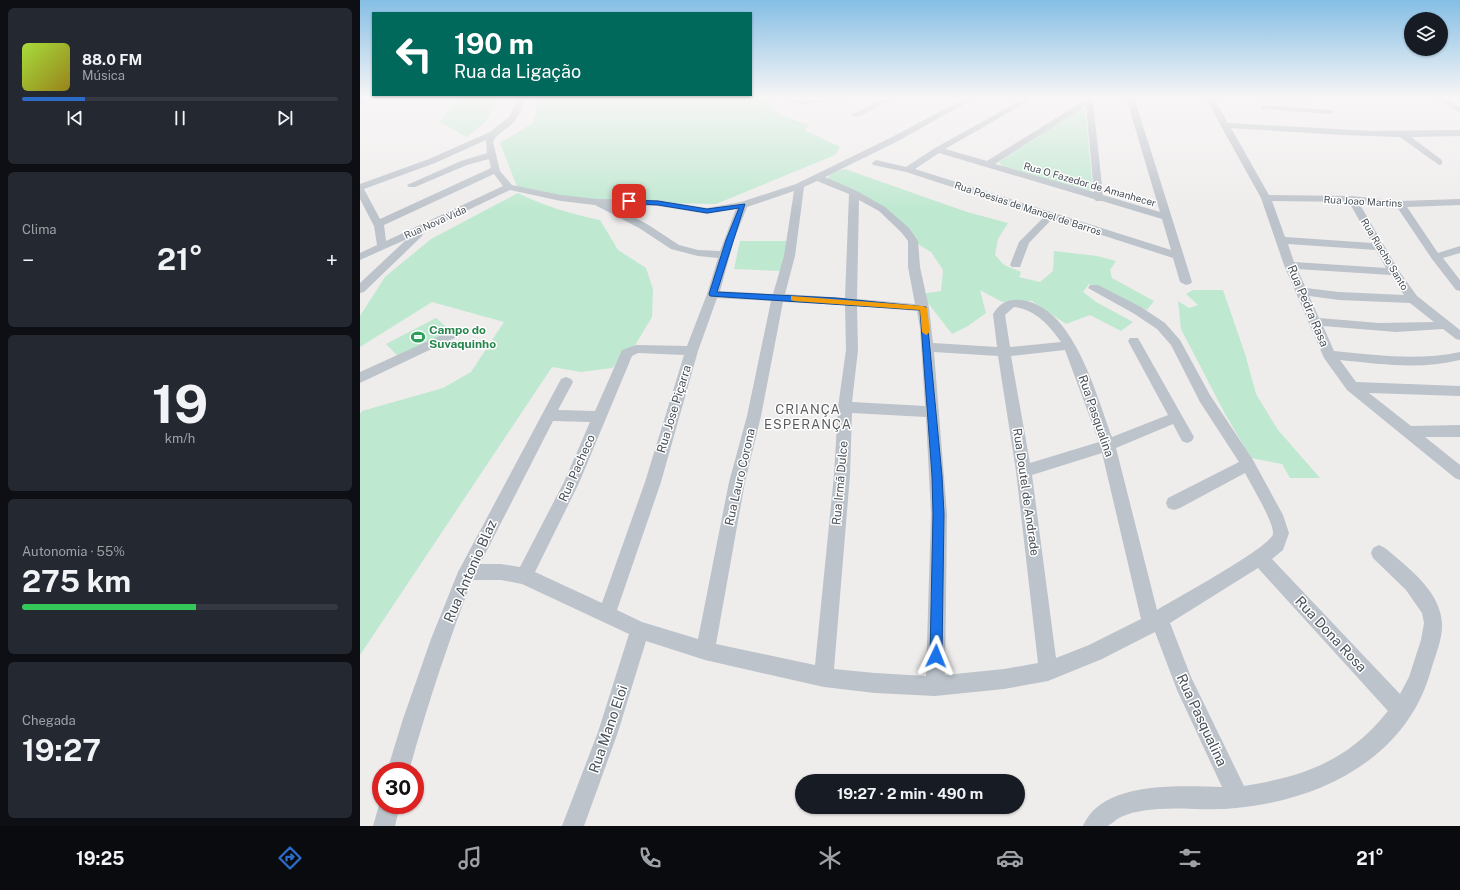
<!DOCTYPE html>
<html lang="pt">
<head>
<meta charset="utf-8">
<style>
	body { margin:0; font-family:"Public Sans",sans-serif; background:#242831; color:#f1f3f6; height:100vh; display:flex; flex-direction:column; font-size:15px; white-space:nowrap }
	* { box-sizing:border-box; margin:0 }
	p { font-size:13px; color:#9ea1a6 }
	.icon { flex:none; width:22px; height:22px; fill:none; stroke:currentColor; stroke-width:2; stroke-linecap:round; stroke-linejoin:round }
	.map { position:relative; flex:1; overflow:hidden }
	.details { display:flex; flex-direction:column; gap:8px; padding:8px; background:#0d0f14; width:360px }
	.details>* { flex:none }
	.guide { position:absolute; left:12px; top:12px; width:380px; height:84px; border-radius:0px; box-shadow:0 1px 3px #0004; background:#00695c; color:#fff; overflow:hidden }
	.fabs { position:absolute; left:1044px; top:12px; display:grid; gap:8px }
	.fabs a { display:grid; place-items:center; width:44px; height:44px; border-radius:50%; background:#171b24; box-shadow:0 1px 3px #0004; font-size:20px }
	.speed { position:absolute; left:12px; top:762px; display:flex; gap:8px; font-size:20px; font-weight:700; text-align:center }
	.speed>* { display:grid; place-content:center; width:52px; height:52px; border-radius:50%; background:#171b24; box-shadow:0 1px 3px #0004; line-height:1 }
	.speed .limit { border:6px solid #d22; background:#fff; color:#111 }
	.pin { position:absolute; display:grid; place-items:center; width:34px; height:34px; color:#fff; margin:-17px; border-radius:8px; box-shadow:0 2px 6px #0006 }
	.me { position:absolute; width:44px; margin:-22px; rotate:2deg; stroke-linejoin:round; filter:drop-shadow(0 0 3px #0008) }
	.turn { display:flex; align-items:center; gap:14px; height:84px; padding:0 16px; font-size:18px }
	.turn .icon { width:52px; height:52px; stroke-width:2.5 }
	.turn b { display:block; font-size:28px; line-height:34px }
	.big { font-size:30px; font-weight:700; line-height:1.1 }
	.details .tile { flex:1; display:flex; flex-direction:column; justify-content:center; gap:6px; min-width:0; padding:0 14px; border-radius:6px; background:#242831 }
	.details .dial { align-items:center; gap:0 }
	.dial b { font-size:52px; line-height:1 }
	.song { display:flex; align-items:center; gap:12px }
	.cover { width:48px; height:48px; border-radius:6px; background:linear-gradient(135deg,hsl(80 70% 55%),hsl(50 70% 35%)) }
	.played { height:4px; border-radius:2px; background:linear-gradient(90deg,#2c6bc8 20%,#363941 20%) }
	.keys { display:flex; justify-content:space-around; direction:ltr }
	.heat { display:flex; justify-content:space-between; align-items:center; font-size:22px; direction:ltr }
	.charge { height:6px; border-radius:3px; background:linear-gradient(90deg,#34c759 55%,#363941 0) }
	.trip { position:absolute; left:435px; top:774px; width:230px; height:40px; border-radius:20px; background:#171b24; box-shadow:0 1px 3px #0004; font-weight:700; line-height:40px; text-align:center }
	.tab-bar { display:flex; height:64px; justify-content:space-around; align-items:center; background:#090b0e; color:#9ea1a6 }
	.tab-bar .icon { width:28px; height:28px }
	.tab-bar .active { color:#2c6bc8 }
	.tab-bar b { font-size:18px; color:#f1f3f6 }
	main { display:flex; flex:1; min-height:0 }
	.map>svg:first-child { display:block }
	.green { fill:#bee8d0 }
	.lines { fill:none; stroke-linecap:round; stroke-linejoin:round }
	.minor { fill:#bcc3ca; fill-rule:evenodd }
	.route { fill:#1a73e8; stroke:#114b97 }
	.slow { fill:#f59e0b }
	.labels { text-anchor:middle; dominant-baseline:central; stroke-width:3; stroke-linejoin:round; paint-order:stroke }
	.far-street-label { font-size:10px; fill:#474f57; stroke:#fff }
	.street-label { font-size:12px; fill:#474f57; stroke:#fff }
	.leisure-label { font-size:12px; font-weight:bold; fill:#27864d; stroke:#fff; text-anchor:start }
	.neighbourhood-label { font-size:13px; letter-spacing:1px; fill:#5a5c60; stroke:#fff }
	.near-street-label { font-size:14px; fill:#474f57; stroke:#fff }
</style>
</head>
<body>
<main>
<section class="details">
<div class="tile">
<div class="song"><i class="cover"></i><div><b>88.0 FM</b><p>Música</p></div></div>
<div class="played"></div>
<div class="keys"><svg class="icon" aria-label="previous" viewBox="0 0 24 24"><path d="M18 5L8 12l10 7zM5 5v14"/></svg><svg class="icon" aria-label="pause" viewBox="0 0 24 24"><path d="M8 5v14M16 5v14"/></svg><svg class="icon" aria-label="next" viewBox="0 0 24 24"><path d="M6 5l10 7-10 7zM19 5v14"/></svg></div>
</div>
<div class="tile"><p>Clima</p>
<div class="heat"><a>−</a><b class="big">21°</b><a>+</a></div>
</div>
<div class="tile dial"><b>19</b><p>km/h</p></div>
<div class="tile"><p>Autonomia · 55%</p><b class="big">275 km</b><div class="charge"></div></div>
<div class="tile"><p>Chegada</p><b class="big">19:27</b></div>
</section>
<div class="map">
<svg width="1100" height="826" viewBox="0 0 1100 826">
	<rect width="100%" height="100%" fill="#efecec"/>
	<!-- green -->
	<path class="green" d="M91,97H140L125,122L107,137L79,122L94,101Z
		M175,97H407L419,115L449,125L444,130L480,147L475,155L356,204L249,202L201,198L158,189L140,143L173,123L176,114Z
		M721,109L725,110L733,189L726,191L643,167L639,162Z
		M485,169L607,212L648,223L638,239L635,255L644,265L661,272L659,277L680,282L693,271L694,251L737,256L756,261L750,270L752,278L794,301L787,310L729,284L723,292L736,302L773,322L761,331L730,315L706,324L672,301L642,302L620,290L626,313L608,326L592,334L561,294L581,291L583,270L571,252L553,241L522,209L468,182L469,173Z
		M158,193C184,206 211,214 240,220L258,250L286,268L293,289L292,317L274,347L252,368L221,372L192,367L0,655V414L2,411L83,388L111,372L144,322L72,302L0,347V316L25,277L71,239Z
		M380,241H430L423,271L374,269Z
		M833,290H863L886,357L896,394L918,430L960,478H930L922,464L891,458L864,412L821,329L818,301L829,308L838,305L826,294Z
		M76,318L91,331L39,357L26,344Z"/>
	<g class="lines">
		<!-- minor -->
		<path class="minor" d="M0,97H4L6,99L3,105H0Z
			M158,97H166C162,106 159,118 151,125C144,131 138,133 133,142L140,171L152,185L201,195L237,199L298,200L347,208L381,202L436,184L530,138L608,97H617L536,142L465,177L497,191L525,207L549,228L558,241L560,267L569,308L573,343L637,347L633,314C640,303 648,299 661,300C714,306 736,395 752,437L808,415L768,341L770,338H778L834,437L832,441L827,443L822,441L813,424L756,448L797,610C813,600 911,547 913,534C914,522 891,485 885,473L820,508L814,510L808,508L806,503L808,498L879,462L840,402L811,345L797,329L773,313L728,288L730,285H738L781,307L805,323L820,340L850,395L893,460L923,515L929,533L923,550L912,559L1040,694L1049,677L1061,640L1064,623L1062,613L1046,590L1013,558L1011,553L1013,548L1019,545L1025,548C1047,567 1080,590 1082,623C1083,638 1075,656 1071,670C1047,758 961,800 876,808C850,811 824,807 798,809C785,810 770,812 759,818C755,820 751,825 747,826C740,826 730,826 723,826C742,780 821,786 862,787L817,690L795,632L742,659L688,681L644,689L575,696L515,693L464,687L345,660L286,641L258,732L224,826H202L238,732L269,634L162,584L141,580H112C88,643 67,706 49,771H27L43,719L71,639L98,572L201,379L206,377L211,379L213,382L198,410L235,411L262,350L276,345L327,346L347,294L358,258L338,256L311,249L279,228L235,205L201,201L150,190L62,232L63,234L62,236L4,292L0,293V283L47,239L0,260V253L17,245L14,226L0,199V184L69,159L130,132L149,117ZM126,140L127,153L101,161L47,185L49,187H55L107,165L129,159L131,168L20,219L4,189L75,163ZM134,174L143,186L26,241L24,225ZM457,181L489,194L485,298L425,294L435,256L444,187ZM434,191L424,256L413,294L360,291L374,240L387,207ZM499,200L519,211L541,232L548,241V267L555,304L497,299ZM251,205L298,206L347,214L376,209L360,251L338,250L319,245L287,224ZM357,298L411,301L387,416L369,482L338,639L282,622L257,610L301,482L338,351ZM423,302L485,305L486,350L478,407L474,475L455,665L356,644L385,482L401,416ZM497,306L557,311L560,328L565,406L492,402L498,350ZM654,307C675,309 690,326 701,342L650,347L645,315ZM705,350L739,442L670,463L651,356ZM574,352L638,356L656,471L678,663L644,669L585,675L587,514ZM278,353L324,355L285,482L242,603L175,572L219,483L272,356ZM492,413L566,417L571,514L566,676L515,673L474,669L490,475ZM193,421L230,422L204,482L160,567L141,564H120ZM742,453L781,619L729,645L696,658L672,475ZM898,568L1028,711C988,761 945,776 884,786L831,677L810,623Z
			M421,97H433L444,100L459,97H489C487,99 451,104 445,104C439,105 426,101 421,97Z
			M528,97H537L498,117L491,115Z
			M667,97H676L585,149L627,161L730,97H739L733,102L743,195L800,212L766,97H774L832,282L830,284L826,285L820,282L813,258L692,219L669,243L660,267H652L650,265L659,242L684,217L546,172L513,165L512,163L516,160L546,167L575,148ZM726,106L734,192L635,164ZM579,153L734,199L736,201H742L802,219L811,250L555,169Z
			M845,97H853L868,123L1011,131L1100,130V136L1051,137L1082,160V164L1079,165L1040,137L982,135L871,128L909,195L992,196L1040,201L1100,199V205L1047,207L1078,253L1100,246V253L1083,258L1100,280V291L1096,290L1072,259L1037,207L999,203L1039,271L1057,296L1100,330V340L1096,339L1083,329L1036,332L963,326L974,351C1016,355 1058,361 1100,352V360C1059,370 1021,364 980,360L996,382L1100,386V396L1009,393L1051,426L1100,425V437H1065L1100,465V480L1095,478L987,390L964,358L924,265L901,198ZM912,201L989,202L1012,243L925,237ZM928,244L1016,250L1026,268L934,262ZM937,269L1031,275L1044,295L979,292L946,288ZM949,296L979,300L1050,303L1074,322L1019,323L959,318Z
			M898,97H942L947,99L943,101L902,99Z
			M1074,97H1083L1100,108V113Z
			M901,105L970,110L974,112L970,114L904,109H901Z
			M97,328L101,329L103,332L101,335L0,383V372Z
			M21,798V805H40L35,826H13Z"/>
	</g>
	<!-- sky -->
	<linearGradient id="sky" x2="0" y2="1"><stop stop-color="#85bee5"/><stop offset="0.46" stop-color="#f8f6f6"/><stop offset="1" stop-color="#f8f6f6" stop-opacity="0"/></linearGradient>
	<rect width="1100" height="212" fill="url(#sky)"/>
	<!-- route -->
	<path class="route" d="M269,200L298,201L347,209L385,204L357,292L476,298L566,307L582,476L584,514L582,656L580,660L576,662L571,660L570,656L573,514L572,476L560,310L350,296L349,294L366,240L379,208L347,213L298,205L267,203L266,201Z"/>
	<!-- slow -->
	<path class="slow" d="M431,296L563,306L567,308L570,332L566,335L562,332L560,310L434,301L431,300Z"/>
	<!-- icons -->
	<defs>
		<symbol id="stadium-bare" viewBox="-9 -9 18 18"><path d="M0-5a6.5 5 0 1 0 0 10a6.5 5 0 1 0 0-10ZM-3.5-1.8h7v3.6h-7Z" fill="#2e9e5b" stroke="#fff" stroke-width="2.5" paint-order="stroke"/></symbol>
	</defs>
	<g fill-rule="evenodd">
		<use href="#stadium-bare" x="48" y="327" width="20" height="20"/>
	</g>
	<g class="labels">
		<!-- far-street labels -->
		<g class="far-street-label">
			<text transform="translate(730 184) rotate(16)">Rua O Fazedor de Amanhecer</text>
			<text transform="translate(1003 201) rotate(3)">Rua Joao Martins</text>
			<text transform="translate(668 208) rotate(18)">Rua Poesias de Manoel de Barros</text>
			<text transform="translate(75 222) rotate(-24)">Rua Nova Vida</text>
			<text transform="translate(1025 254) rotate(59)">Rua Riacho Santo</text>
		</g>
		<!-- street labels -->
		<g class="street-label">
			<text transform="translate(948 306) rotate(67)">Rua Pedra Rasa</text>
			<text transform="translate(314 409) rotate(-73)">Rua Jose Piçarra</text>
			<text transform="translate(736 416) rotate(71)">Rua Pasqualina</text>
			<text transform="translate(217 468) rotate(-66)">Rua Pacheco</text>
			<text transform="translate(380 477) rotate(-77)">Rua Lauro Corona</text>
			<text transform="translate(480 483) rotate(-85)">Rua Irmã Dulce</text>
			<text transform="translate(666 492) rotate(82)">Rua Doutel de Andrade</text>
		</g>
		<!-- leisure labels -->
		<g class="leisure-label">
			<text x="69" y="330">Campo do<tspan x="69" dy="14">Suvaquinho</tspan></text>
		</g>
		<!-- neighbourhood labels -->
		<g class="neighbourhood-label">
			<text x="448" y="409">CRIANÇA<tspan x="448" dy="15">ESPERANÇA</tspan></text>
		</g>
		<!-- near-street labels -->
		<g class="near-street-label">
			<text transform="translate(110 571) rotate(-66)">Rua Antonio Blaz</text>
			<text transform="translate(971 634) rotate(47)">Rua Dona Rosa</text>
			<text transform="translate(842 720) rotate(65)">Rua Pasqualina</text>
			<text transform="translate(248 729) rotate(-71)">Rua Mano Eloi</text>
		</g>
	</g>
</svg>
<div class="fabs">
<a><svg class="icon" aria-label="layers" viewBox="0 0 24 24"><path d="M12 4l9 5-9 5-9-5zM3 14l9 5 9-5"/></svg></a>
</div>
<div class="speed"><div class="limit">30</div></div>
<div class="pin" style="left:269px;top:201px;background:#d93025"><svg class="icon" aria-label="arrive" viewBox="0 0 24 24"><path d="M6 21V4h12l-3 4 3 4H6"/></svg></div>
<svg class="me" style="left:576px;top:656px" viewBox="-20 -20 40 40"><path d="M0-17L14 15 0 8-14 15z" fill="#1a73e8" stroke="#fff" stroke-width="4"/></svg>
<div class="trip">19:27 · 2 min · 490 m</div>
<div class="guide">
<div class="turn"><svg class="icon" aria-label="left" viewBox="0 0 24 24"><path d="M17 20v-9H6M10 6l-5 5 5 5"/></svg><div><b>190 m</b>Rua da Ligação</div></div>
</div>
</div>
</main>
<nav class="tab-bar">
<b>19:25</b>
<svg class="icon active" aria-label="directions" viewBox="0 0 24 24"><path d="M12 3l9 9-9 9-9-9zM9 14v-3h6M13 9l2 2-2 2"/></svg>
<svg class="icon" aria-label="music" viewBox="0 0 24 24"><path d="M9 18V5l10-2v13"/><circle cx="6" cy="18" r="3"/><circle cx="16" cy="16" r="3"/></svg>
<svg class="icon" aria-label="phone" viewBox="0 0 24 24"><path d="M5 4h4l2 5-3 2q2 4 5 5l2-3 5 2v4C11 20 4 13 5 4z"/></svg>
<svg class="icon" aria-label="climate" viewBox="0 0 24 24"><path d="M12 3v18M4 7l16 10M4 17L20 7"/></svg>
<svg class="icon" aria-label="car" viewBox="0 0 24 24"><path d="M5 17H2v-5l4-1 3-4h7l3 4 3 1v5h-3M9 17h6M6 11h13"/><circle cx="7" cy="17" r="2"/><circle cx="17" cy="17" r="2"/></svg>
<svg class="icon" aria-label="filters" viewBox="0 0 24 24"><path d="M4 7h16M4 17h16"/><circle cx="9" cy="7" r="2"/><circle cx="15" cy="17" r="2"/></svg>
<b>21°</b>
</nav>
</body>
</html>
